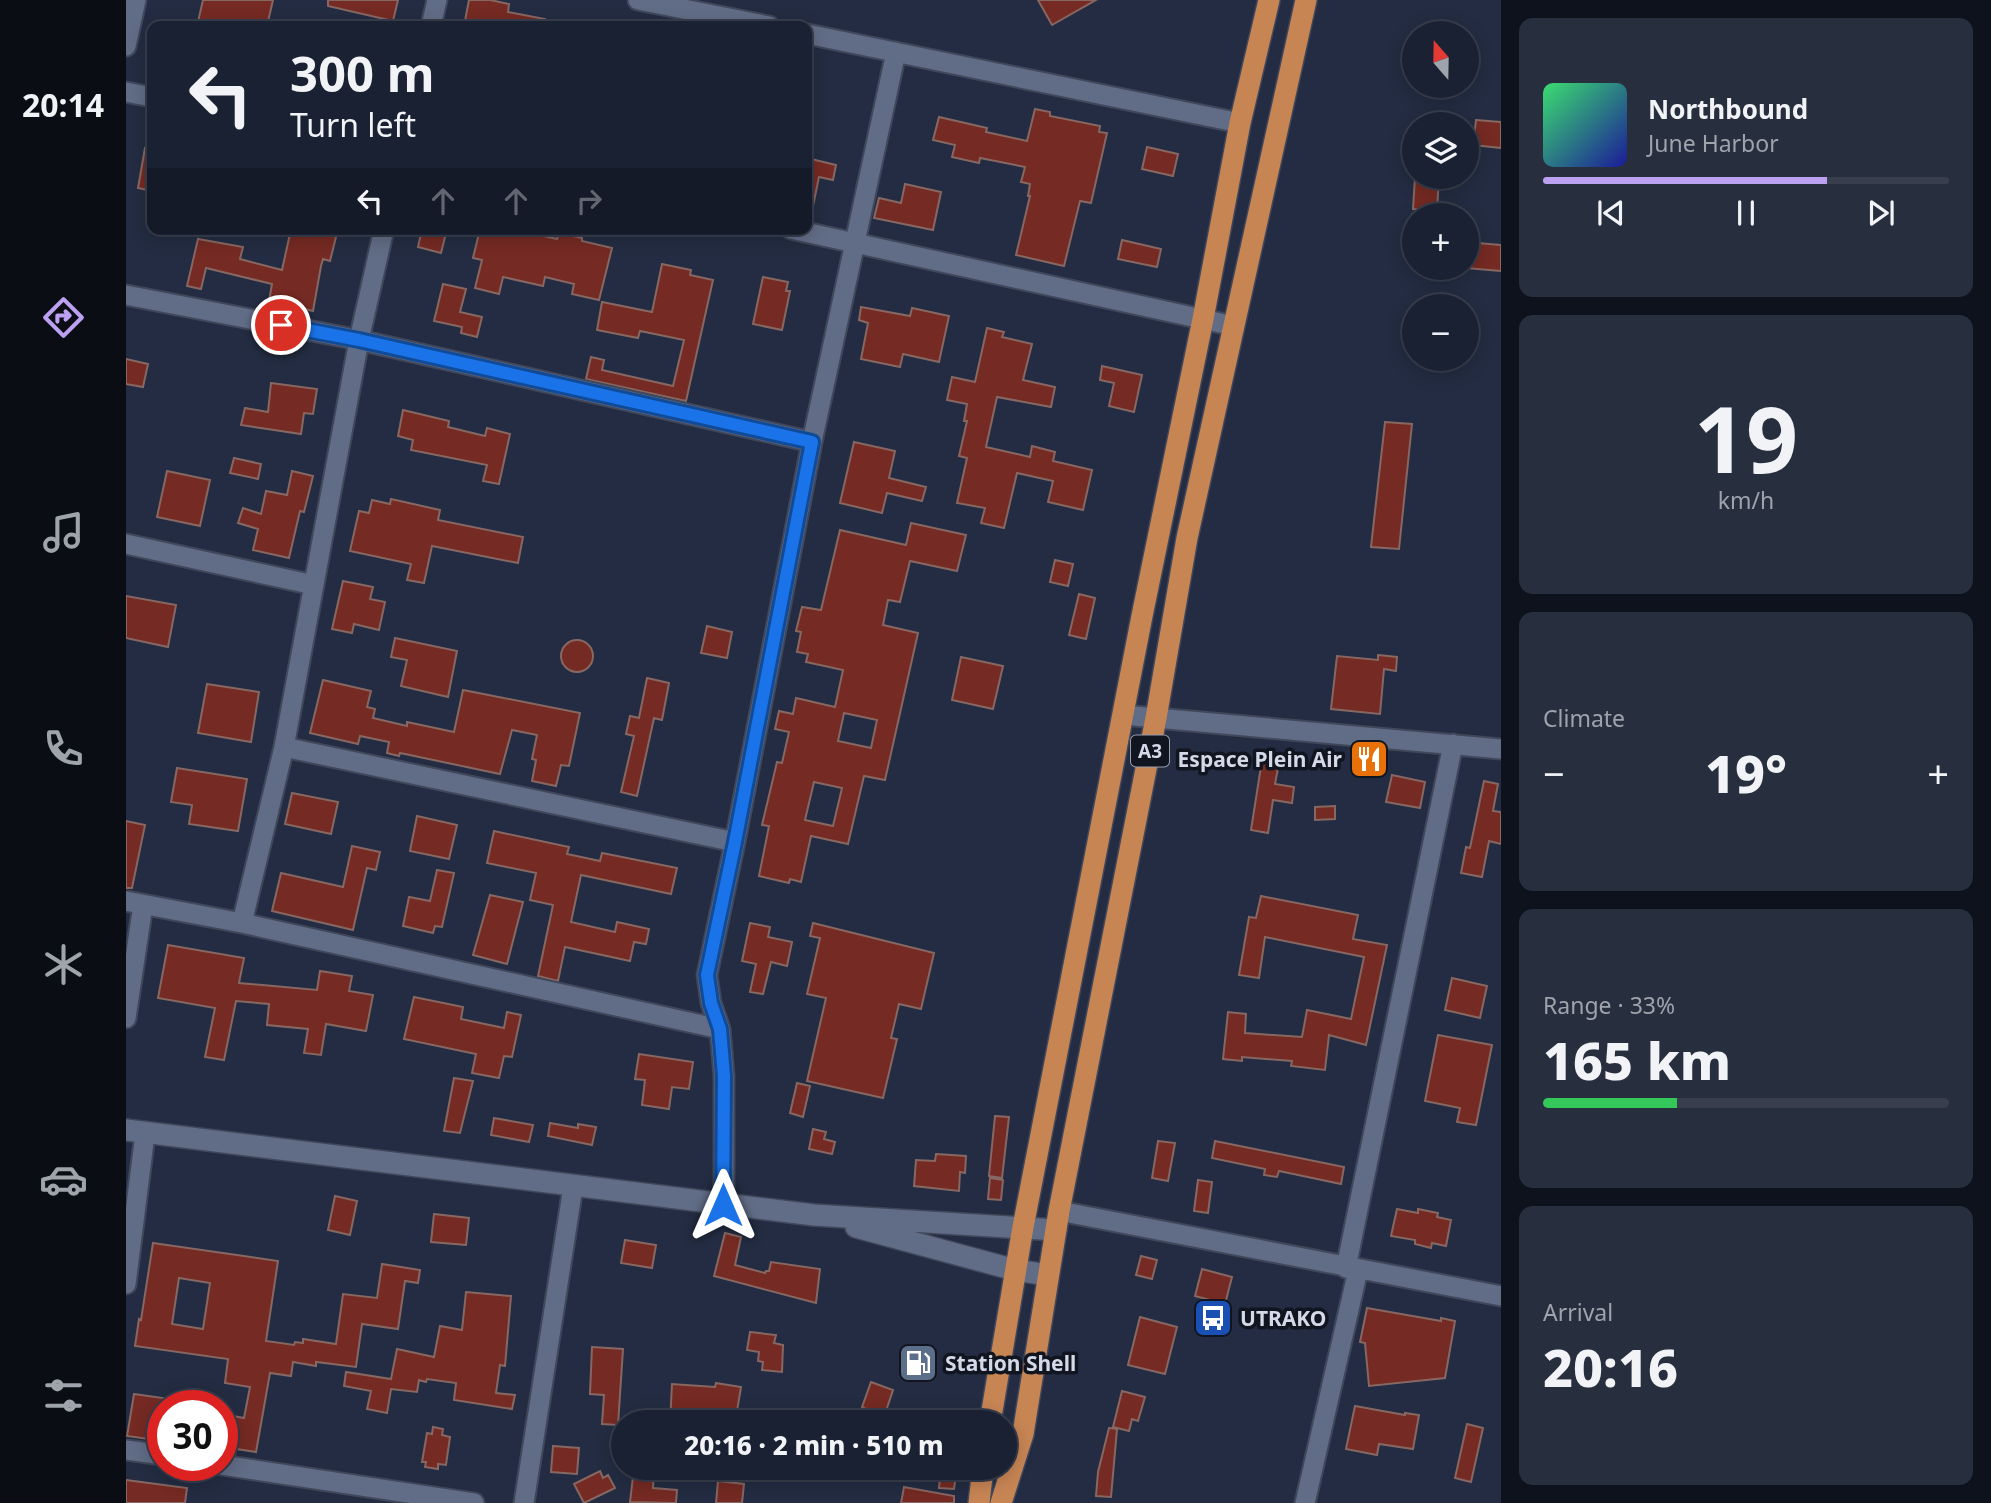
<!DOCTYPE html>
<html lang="en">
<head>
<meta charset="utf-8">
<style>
	body { margin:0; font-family:"Noto Sans",sans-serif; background:#272e3e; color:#f1f3f6; height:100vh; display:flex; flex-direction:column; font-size:26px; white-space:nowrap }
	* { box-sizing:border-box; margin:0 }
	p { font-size:23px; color:#9fa3ac }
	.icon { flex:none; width:38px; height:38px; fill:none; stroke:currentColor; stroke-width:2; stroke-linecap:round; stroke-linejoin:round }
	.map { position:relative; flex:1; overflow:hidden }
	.side { display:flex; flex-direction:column; gap:18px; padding:18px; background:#0e121c; width:490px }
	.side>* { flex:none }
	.top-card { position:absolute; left:21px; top:21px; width:665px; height:214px; border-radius:14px; box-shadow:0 4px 18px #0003,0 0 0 2px #383e4d; background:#1a2132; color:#f1f3f6; overflow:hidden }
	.needle { width:46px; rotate:340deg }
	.controls { position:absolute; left:1276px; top:21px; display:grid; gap:14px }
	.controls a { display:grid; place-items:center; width:77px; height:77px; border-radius:50%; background:#1a2132; box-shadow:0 4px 18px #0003,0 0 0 2px #383e4d; font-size:35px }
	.speed { position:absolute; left:21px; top:1390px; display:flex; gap:14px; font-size:35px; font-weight:700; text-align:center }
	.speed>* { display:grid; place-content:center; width:91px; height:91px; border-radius:50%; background:#1a2132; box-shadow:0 4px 18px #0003,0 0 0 2px #383e4d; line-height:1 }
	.speed .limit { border:10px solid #d22; background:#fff; color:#111 }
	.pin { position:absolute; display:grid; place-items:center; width:60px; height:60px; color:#fff; margin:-30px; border:4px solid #fff; border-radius:50%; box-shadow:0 2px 7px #0007 }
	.me { position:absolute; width:77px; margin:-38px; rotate:0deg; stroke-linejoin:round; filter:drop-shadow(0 0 5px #0008) }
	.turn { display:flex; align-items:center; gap:24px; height:147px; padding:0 28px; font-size:32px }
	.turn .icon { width:91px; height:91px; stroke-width:2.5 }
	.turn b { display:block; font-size:49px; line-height:60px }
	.lanes { display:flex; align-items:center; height:66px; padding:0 28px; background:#0003; justify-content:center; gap:35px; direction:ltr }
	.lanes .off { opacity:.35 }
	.big { font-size:52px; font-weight:800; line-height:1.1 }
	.side .card { flex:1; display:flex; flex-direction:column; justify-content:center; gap:10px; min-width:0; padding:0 24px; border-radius:14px; background:#272e3e }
	.side .dial { align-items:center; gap:0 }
	.dial b { font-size:91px; line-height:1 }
	.song { display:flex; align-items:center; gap:21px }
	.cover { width:84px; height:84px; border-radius:10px; background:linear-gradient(135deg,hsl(140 70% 55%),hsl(240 70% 35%)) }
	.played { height:7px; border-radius:4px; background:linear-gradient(90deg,#bca0f2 70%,#383e4d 70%) }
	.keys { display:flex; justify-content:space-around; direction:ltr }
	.heat { display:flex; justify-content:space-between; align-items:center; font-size:38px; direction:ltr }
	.charge { height:10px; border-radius:5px; background:linear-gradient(90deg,#34c759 33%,#383e4d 0) }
	.trip { position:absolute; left:485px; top:1410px; width:406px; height:70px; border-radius:35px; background:#1a2132; box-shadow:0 4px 18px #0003,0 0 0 2px #383e4d; font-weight:800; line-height:70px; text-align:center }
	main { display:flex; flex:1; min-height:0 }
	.dock { display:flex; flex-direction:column; width:126px; justify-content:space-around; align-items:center; background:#0a0d14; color:#9fa3ac }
	.dock .icon { width:49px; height:49px }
	.dock .on { color:#bca0f2 }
	.dock b { font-size:32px; color:#f1f3f6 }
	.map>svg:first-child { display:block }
	.building { fill:#752a23; stroke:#876762; stroke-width:2; fill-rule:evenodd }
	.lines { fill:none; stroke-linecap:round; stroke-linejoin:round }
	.street-casing { stroke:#40475a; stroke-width:23 }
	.secondary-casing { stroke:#40475a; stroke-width:24 }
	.highway-casing { stroke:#40475a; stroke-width:24 }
	.street { stroke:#616c86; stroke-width:19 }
	.secondary { stroke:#616c86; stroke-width:21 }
	.highway { stroke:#c88554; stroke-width:21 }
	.route-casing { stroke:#114b97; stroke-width:18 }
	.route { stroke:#1a73e8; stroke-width:12 }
	.labels { text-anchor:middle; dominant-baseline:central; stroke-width:7; stroke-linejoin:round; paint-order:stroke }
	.shield { fill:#11151f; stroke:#999eac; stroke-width:2 }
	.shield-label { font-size:19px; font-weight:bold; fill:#d3d9e8 }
	.poi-label { font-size:21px; font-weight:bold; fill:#d3d9e8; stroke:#11151f; text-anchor:start }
</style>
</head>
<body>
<main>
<nav class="dock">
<b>20:14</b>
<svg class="icon on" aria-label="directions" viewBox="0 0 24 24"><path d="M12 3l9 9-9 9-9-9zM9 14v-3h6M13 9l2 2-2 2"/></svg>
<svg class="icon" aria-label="music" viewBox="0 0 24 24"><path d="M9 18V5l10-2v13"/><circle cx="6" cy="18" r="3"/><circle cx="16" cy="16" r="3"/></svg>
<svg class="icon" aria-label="phone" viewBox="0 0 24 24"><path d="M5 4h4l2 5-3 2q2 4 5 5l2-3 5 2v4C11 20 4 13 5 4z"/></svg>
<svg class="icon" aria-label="climate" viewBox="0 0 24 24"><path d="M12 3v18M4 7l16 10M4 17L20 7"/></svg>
<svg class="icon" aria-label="car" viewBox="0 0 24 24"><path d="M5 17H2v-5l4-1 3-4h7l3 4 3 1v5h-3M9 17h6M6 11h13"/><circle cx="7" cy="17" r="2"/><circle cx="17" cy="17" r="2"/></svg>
<svg class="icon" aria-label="filters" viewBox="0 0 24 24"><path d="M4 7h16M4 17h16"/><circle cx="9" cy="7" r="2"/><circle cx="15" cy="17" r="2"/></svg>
</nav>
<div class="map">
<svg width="1375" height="1503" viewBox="0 0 1375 1503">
	<rect width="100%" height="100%" fill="#232c42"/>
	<!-- building -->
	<path class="building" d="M77,0H147L141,26H71Z
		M202,0H272L267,21L202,6Z
		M343,0H364L383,4L382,12L419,19V26H338Z
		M912,0H970L926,25Z
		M909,109L924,112V116L974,126L973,132L981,133L965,203L954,201L938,266L890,255L904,196H902L904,184L895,182L899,167L854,158L853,163L826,157L829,145L807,140L813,117L861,128L860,132L901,141Z
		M1350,120L1375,122V148L1347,145Z
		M1021,147L1052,154L1047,176L1016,169Z
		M19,148L26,149V191L12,188Z
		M681,158L710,165L707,180L693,177L687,206L681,205Z
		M1289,177H1313L1311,210L1287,209Z
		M779,184L815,192L807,230L748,218L753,198L775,203Z
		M165,229H212L204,261L197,259L195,266L187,311L143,301L146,284L80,268L75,289L61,286L72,239L117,247L114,259L156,270Z
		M296,229H321L315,253L292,247Z
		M354,229H387L431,239L433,233L456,238V241L486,248L473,300L446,294L448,284L419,277L417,286L377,277L373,294L349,288L356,260L347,258Z
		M996,240L1035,249L1031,267L992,259Z
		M1340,242L1375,245V271L1340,268Z
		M536,264L565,270L564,275L587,280L560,401L460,379L465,357L478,360L476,370L547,386L558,340L514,331L512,338L471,330L476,302L526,312Z
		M637,277L662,282L660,291H664L656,330L627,324Z
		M317,284L340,289L334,312L356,317L351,337L335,333L336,327L308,321Z
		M735,307L784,316L786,308L823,316L813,362L777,354L774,367L735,359L742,323L733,320Z
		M861,328L878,332L876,337L906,344L897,380L929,387L925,407L871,397L860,447L904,457L906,446L929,452L927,461L966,470L957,510L922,502L927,481L891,473L878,528L855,523L859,508L831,503L841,458L833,456L841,421H838L841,404L821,400L826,377L849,382Z
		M0,359L22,364L17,387L0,384Z
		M976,366L1016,375L1008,412L983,406L988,383L974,380Z
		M145,383L191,389L187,414L178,413L175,434L115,425L119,408L142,412Z
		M277,410L323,421L322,427L359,436L361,428L384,434L373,484L357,481L361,465L285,450L287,440L272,436Z
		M1259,422L1286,424L1273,549L1245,547Z
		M728,442L769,451L763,478L800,487L796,501L761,493L756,513L714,503Z
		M108,458L135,464L132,479L104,473Z
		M41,471L84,480L74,526L31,517Z
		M166,471L187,476L178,512L174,511L163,558L127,550L132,529L112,523L117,508L135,514L140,491L161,495Z
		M265,499L314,510L312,520L397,537L392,563L306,546L298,583L281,580L285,564L224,551L233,511L243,513L246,500L264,504Z
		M785,523L840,535L831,571L784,561L774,602L762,600L757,625L792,633L759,780L738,776L722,844L685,836L675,882L664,879L663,883L633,876L643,826L636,825L651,762L656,763L663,732L649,729L653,711L667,714L670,698L709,707L717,670L680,662L682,654L671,652L675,632L670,631L676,607L695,610L714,530L780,545ZM718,713L751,720L745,748L712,741ZM688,782L716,788L707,826L679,820Z
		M929,560L947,564L942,586L924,582Z
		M217,581L247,587L244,599L259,602L253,630L228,624L226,633L206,629Z
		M953,594L969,598L960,639L943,635Z
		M0,596L50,605L42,647L0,638Z
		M581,626L606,632L601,658L575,653Z
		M269,638L331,651L322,697L275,686L281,660L265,657Z
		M435 656a16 16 0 1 1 32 0a16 16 0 1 1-32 0Z
		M1252,655L1271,657L1270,671L1258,669L1254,714L1205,709L1211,656L1252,660Z
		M835,657L877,666L867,709L826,700Z
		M521,678L543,683L536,720L528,718L511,796L495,792L508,736L500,734L504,716L513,718Z
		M197,680L245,691L241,707L249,709L247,718L281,726V722L328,732L337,690L454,713L443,766L435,765L430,786L406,781L410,760L406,759L411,735L386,730L374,774L274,753L273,756L261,753L263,742L234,736L232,744L184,733Z
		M81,684L133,692L125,742L72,733Z
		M1136,760L1153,763L1149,784L1168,787L1166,803L1147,800L1142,833L1125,830Z
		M51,768L121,779L112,831L63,824L66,805L45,802Z
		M1266,775L1299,782L1294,808L1260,802Z
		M1358,781L1372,784L1367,811L1375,812V844L1363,841L1356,877L1335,873L1340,847L1344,848Z
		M166,793L212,802L205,834L159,824Z
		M1209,806V819L1189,820V807Z
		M291,816L331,825L323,859L284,851Z
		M0,821L19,825L6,888H0Z
		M368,831L443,847L441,854L474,861L476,853L551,868L545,894L455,875L445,922L489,932L491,922L523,929L520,944L508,942L504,961L439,947L432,981L412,976L427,905L404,900L410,873L361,863Z
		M226,846L254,852L250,870L241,868L227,930L146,911L155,873L217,887Z
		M311,870L328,873L316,927L309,926L307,933L277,926L283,897L304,901Z
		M364,895L397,902L381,964L347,955Z
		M1135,896L1232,915L1227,939L1261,945L1240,1045L1203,1035L1199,1070L1165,1066L1166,1061L1116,1057V1061L1097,1059L1102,1012L1120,1014L1119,1033L1176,1037L1181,1010L1225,1019L1238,957L1139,937L1133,978L1113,975L1123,917L1130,918Z
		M624,923L644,927L642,937L666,942L661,966L645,962L637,994L624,992L630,964L616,961Z
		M687,923L808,953L795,1009L773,1004L765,1038L771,1039L757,1098L681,1081L700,998L681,994L694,938L684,936Z
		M42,945L118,958L113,983L191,990L194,971L226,976L223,991L247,995L240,1031L200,1024L195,1055L178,1053L182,1029L141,1025L143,1004L110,1001L98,1060L79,1057L89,1008L32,998Z
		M1326,978L1361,986L1354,1018L1319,1010Z
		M288,997L337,1007L335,1019L378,1028L381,1012L395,1015L386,1057L378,1056L373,1078L346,1073L350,1054L278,1039Z
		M1312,1035L1366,1045L1350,1125L1331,1122L1334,1108L1299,1101Z
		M513,1054L567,1062L563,1089L546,1087L543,1109L516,1105L519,1080L509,1079Z
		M328,1078L347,1081L334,1133L318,1131Z
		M671,1083L684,1086L677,1117L664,1113Z
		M869,1116L883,1117L876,1178L863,1176Z
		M368,1118L407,1125L403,1142L365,1135Z
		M424,1123L452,1128V1124L470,1127L466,1145L422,1136Z
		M687,1129L700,1132L698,1139L709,1142L706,1154L683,1149Z
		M1032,1141L1049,1143L1042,1181L1026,1178Z
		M1089,1141L1218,1167L1215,1184L1153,1171L1151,1177L1138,1175L1139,1169L1086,1158Z
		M810,1154L840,1156L839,1173L834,1172L833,1191L788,1186L790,1160L809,1161Z
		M864,1178L877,1180L875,1200L862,1199Z
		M1072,1180L1086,1182L1082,1213L1068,1211Z
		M209,1196L231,1201L224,1235L202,1230Z
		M1271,1209L1292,1213V1209L1312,1213L1311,1217L1325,1220L1320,1246L1306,1243L1305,1248L1289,1244V1240L1265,1236Z
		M308,1214L343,1218L340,1245L305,1242Z
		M599,1233L615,1237L609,1265L639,1273L640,1271H643L645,1262L694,1269L690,1303L588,1276Z
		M499,1240L530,1245L526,1268L495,1263Z
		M27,1243L152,1261L140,1341L168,1345L169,1342L177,1343V1339L210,1344L217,1294L251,1298L256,1264L294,1270L292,1283L279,1281L272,1329L236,1324L230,1367L190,1362V1366L167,1362L165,1376L144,1373L130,1452L110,1449L109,1455L96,1453V1414L118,1418L124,1387L99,1383L102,1359L9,1346L13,1319L15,1320ZM53,1278L84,1283L77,1329L46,1324Z
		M1015,1256L1031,1260L1026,1279L1010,1275Z
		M1076,1269L1106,1277L1099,1304L1069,1296Z
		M340,1292L385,1296L379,1366L374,1365L370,1393L389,1395L386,1409L328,1400L330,1383L301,1379L300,1382L293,1380L291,1392L265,1389L261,1413L241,1409L245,1391L218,1386L220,1372L265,1379L271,1349L308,1357L314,1326L336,1330Z
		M1241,1308L1315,1321V1318L1329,1321L1319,1378L1243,1386L1239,1343L1234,1342Z
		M1014,1317L1051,1327L1039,1374L1002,1365Z
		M624,1332L650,1335L648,1343L657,1345L656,1372L636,1370L637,1362L632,1361L633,1352L621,1350Z
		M466,1347L497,1349L492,1425L476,1424L478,1395L464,1394Z
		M745,1382L767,1390L756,1423L738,1417L740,1409L736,1407Z
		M590,1383L615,1387L609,1423H544L546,1384L589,1387Z
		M996,1391L1019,1397L1012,1421L1006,1419L1003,1431L987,1427Z
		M8,1394L37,1398V1441L1,1436Z
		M1229,1406L1279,1415V1413L1293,1415L1287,1449L1253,1444L1251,1455L1220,1449Z
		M1341,1424L1357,1428L1345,1482L1329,1478Z
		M307,1427L317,1429L316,1435L324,1437L320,1465L312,1464V1469L299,1467L300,1462H296L301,1433L306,1434Z
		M983,1428L991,1429L985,1497L970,1496L972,1472Z
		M427,1446L453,1448L451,1474L425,1472Z
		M508,1468H528L527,1488L551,1490L550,1503L504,1502Z
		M815,1468H831L828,1489L813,1488Z
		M474,1471L477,1478L482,1475L489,1488L458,1503L448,1484Z
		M0,1480L61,1488L59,1503H0Z
		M592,1481L618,1484L616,1503H590Z
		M778,1487L828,1496V1503H775Z"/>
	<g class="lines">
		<defs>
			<path id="street" d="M512,0L643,26
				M305,26L311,0
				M681,34L1114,123
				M0,46L10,0
				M0,92L26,97
				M665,229L1108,326
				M0,295L233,340L686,442
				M0,544L188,585
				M997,715L1375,749
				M158,747L609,842
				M0,901L116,923L594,1029
				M116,923L158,747L233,340L258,229
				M0,1018L17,905
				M598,1204V1076L594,1029L585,1003L581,975L609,842L686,442L770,52
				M933,1211L1375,1296
				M1220,1268L1327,744
				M0,1284L19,1134
				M0,1450L37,1455
				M96,1465L348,1503
				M398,1503L447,1187
				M1179,1503L1232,1270"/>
			<path id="secondary" d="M0,1130L688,1215L930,1230
				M730,1227L889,1270L922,1275"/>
			<path id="highway" d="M864,1423L897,1227L1016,616L1077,319L1114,123L1143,0
				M853,1503L857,1468
				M875,1503L897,1434L933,1211L1030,718L1061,538L1180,0"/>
		</defs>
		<!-- street casing -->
		<use href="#street" class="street-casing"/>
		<!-- secondary casing -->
		<use href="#secondary" class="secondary-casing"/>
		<!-- highway casing -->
		<use href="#highway" class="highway-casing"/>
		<!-- street -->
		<use href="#street" class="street"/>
		<!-- secondary -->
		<use href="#secondary" class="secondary"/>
		<!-- highway -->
		<use href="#highway" class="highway"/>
	</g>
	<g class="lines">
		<defs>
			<path id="route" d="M155,325L233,340L686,442L609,842L581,975L585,1003L594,1029L598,1076L597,1205"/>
		</defs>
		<!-- route casing -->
		<use href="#route" class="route-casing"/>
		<!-- route -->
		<use href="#route" class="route"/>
	</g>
	<!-- icons -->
	<defs>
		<symbol id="restaurant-square" viewBox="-11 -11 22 22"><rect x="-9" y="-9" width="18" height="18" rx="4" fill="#e8710a" stroke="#11151f"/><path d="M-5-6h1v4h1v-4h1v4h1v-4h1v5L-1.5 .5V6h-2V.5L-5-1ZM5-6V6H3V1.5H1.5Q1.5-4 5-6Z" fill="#fff"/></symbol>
		<symbol id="bus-square" viewBox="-11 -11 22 22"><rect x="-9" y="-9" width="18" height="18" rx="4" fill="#1a4fb4" stroke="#11151f"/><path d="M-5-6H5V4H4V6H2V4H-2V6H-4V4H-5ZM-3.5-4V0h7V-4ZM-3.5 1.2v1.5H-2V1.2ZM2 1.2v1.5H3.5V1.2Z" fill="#fff"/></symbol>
		<symbol id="fuel-square" viewBox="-11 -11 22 22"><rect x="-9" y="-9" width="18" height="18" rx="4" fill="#5c6f8a" stroke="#11151f"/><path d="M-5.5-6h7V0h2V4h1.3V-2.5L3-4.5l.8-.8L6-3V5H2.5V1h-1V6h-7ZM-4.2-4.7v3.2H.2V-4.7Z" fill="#fff"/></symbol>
	</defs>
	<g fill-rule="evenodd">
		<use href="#restaurant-square" x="1221" y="737" width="44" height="44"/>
		<use href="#bus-square" x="1065" y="1296" width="44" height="44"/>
		<use href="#fuel-square" x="770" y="1341" width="44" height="44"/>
	</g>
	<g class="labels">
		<!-- shield labels -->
		<rect class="shield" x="1005" y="735.5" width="38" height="31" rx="5"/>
		<g class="shield-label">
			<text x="1024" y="751">A3</text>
		</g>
		<!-- poi labels -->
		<g class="poi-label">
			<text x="1216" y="759" text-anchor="end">Espace Plein Air</text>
			<text x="1114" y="1318">UTRAKO</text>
			<text x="819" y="1363">Station Shell</text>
		</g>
	</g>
</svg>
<div class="controls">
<a><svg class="needle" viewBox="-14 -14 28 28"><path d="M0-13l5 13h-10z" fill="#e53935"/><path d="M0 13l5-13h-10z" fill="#9fa3ac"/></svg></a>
<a><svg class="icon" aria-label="layers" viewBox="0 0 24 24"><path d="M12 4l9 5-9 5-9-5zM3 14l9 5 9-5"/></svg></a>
<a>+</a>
<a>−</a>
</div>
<div class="speed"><div class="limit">30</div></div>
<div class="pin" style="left:155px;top:325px;background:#d93025"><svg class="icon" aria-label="arrive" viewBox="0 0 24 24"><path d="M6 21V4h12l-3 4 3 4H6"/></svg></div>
<svg class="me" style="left:597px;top:1205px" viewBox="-20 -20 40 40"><path d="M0-17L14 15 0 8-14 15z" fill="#1a73e8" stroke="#fff" stroke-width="4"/></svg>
<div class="trip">20:16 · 2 min · 510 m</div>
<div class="top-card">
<div class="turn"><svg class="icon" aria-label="left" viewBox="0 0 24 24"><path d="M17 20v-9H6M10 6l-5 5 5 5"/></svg><div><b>300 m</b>Turn left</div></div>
<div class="lanes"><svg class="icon" aria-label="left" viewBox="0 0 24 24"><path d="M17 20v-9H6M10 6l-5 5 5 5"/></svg><svg class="icon off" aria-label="ahead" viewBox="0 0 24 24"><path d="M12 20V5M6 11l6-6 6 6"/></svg><svg class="icon off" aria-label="ahead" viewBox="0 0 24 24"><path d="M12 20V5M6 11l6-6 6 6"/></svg><svg class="icon off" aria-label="right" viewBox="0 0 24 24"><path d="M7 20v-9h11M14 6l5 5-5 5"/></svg></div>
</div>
</div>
<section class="side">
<div class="card">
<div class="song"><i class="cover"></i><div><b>Northbound</b><p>June Harbor</p></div></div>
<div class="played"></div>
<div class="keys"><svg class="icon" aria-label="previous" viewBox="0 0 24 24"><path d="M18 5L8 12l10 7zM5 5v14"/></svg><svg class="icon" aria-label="pause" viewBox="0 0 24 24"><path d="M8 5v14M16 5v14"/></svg><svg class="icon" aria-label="next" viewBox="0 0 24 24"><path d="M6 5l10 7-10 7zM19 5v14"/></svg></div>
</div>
<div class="card dial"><b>19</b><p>km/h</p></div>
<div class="card"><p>Climate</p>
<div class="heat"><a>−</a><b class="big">19°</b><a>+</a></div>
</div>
<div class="card"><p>Range · 33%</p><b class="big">165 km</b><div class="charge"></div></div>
<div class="card"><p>Arrival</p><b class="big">20:16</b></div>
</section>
</main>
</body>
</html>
